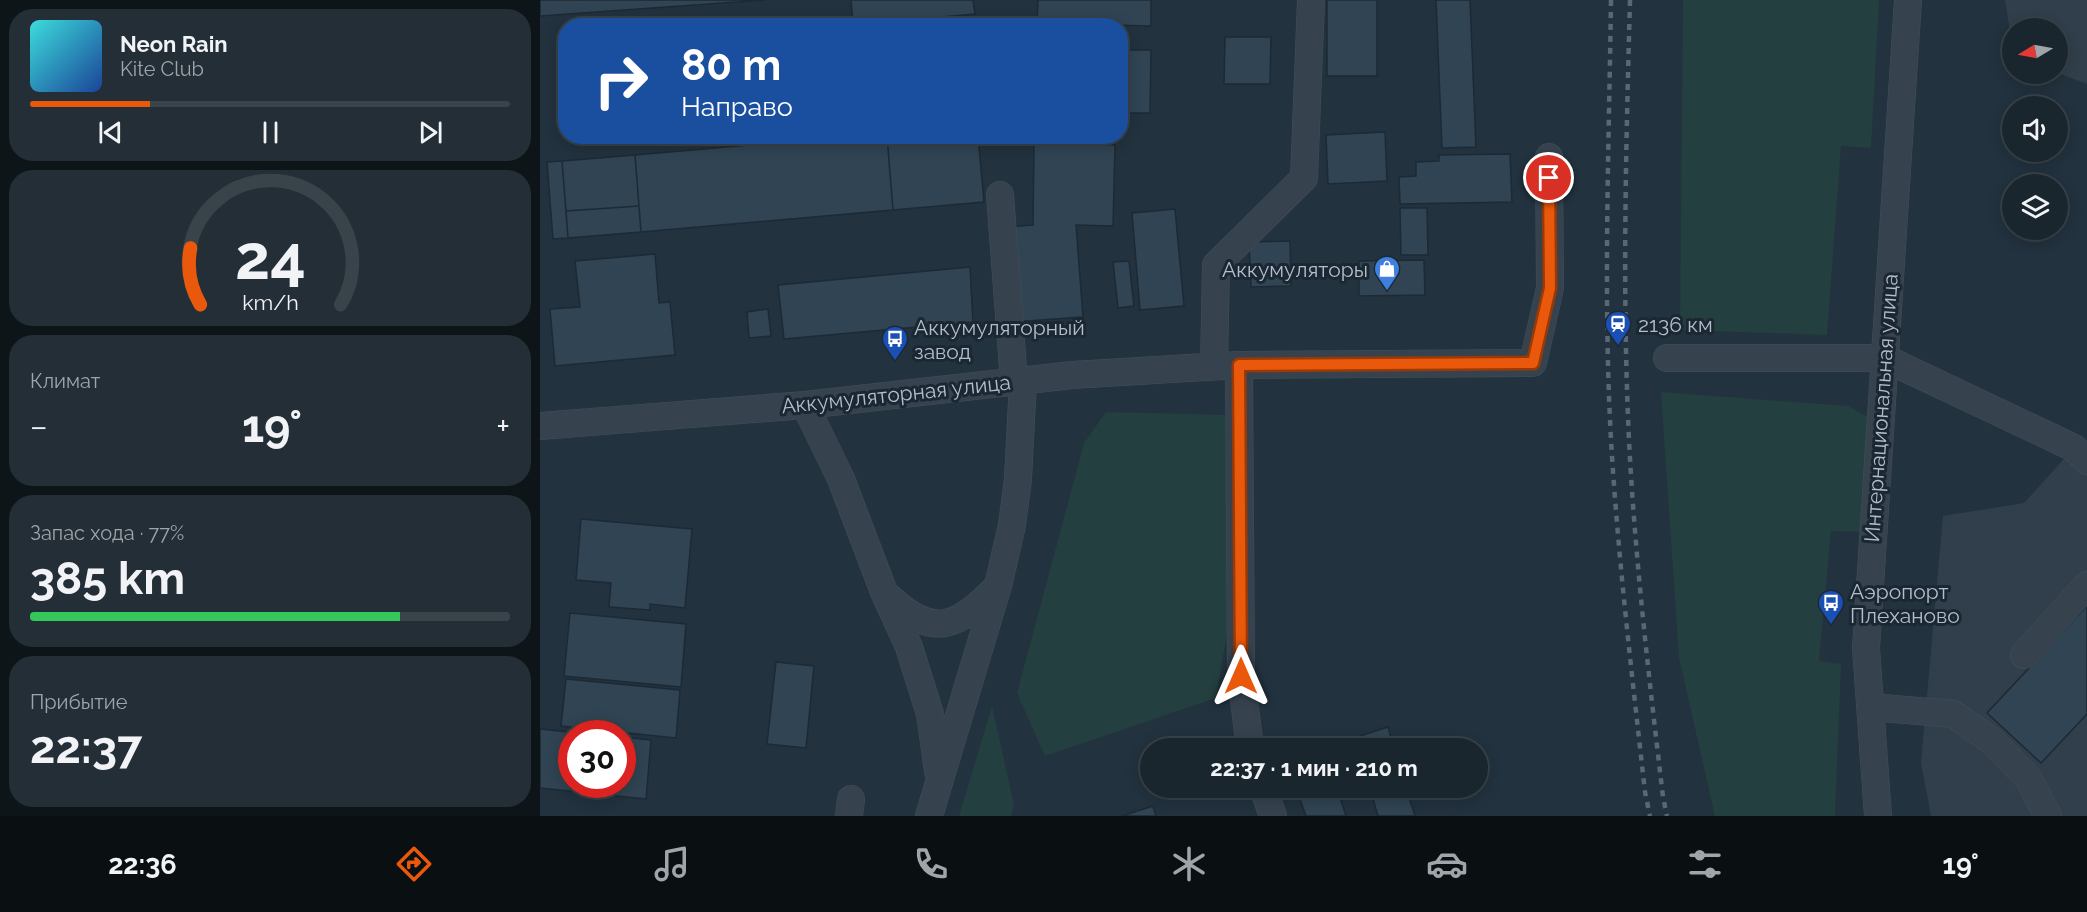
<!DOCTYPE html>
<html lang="ru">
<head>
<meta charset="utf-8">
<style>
	body { margin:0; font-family:Raleway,sans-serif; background:#232e36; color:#f1f3f6; height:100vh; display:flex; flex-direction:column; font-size:22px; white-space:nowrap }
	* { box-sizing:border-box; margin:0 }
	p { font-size:20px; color:#9fa5aa }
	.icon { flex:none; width:33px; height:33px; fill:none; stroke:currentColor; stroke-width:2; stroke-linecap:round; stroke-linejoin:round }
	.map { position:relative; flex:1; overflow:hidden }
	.side { display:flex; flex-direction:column; gap:9px; padding:9px; background:#0e1519; width:540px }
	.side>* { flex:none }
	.hud { position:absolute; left:18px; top:18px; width:570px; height:126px; border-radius:24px; box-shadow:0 3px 15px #0003,0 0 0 2px #38434a; background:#1a4fa0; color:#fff; overflow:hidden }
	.needle { width:39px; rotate:260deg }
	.tools { position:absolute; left:1462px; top:18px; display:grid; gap:12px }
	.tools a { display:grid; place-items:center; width:66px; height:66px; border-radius:50%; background:#1a262e; box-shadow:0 3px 15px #0003,0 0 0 2px #38434a; font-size:30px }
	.speed { position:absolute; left:18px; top:720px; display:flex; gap:12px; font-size:30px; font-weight:700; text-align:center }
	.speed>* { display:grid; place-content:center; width:78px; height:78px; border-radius:50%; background:#1a262e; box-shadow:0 3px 15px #0003,0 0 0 2px #38434a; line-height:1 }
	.speed .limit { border:9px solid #d22; background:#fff; color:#111 }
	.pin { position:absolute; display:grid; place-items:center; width:51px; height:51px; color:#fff; margin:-26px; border:3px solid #fff; border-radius:50%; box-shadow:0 2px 6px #0007 }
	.me { position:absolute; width:66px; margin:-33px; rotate:0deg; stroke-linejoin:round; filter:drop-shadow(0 0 4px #0008) }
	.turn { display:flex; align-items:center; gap:21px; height:126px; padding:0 24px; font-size:27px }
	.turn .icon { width:78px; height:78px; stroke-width:2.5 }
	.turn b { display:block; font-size:42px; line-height:51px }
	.big { font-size:45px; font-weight:700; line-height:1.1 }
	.side .tile { flex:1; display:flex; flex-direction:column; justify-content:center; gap:9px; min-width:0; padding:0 21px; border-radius:24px; background:#232e36 }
	.side .dial { align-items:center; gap:0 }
	.dial svg { height:156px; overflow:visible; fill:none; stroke:#38434a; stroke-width:7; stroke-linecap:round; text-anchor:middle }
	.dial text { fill:#f1f3f6; stroke:none }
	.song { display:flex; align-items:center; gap:18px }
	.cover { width:72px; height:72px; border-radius:9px; background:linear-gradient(135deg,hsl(180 70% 55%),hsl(220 70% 35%)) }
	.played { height:6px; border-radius:3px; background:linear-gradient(90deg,#ea580c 25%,#38434a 25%) }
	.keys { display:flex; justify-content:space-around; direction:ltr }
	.heat { display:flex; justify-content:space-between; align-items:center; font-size:33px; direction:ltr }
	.charge { height:9px; border-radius:4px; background:linear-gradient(90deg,#34c759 77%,#38434a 0) }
	.trip { position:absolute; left:600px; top:738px; width:348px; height:60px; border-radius:30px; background:#1a262e; box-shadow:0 3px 15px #0003,0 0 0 2px #38434a; font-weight:700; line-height:60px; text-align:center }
	.dock { display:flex; height:96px; justify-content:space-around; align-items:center; background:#0a0f12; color:#9fa5aa }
	.dock .icon { width:42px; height:42px }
	.dock .current { color:#ea580c }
	.dock b { font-size:27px; color:#f1f3f6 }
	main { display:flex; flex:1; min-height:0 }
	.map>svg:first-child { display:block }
	.airport { fill:#303f4b }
	.green { fill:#243f3f }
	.building { fill:#304453; stroke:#1d2a35; stroke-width:1.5 }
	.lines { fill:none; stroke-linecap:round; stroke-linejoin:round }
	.minor-casing { stroke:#424f5a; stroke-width:28 }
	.minor { stroke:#36434e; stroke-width:27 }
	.rail { stroke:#586876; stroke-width:4.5; stroke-dasharray:6 6; stroke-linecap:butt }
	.route-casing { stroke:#983908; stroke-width:15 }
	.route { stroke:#ea580c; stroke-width:10 }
	.labels { text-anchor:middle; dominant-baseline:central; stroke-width:6; stroke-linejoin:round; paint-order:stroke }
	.poi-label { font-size:21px; fill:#b2beca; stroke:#1b2833; text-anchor:start }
	.street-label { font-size:21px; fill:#b2beca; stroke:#1b2833 }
</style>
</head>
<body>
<main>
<section class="side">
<div class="tile">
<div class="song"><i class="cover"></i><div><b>Neon Rain</b><p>Kite Club</p></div></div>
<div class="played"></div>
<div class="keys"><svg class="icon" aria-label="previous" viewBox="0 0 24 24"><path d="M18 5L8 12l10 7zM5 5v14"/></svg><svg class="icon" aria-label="pause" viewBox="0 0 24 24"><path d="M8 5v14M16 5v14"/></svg><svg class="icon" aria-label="next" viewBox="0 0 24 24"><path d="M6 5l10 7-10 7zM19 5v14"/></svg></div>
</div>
<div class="tile dial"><svg viewBox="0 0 100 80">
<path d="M14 69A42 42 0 1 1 86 69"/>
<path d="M14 69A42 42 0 0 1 9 40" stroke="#ea580c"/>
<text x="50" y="56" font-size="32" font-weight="700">24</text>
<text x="50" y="72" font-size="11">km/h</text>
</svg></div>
<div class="tile"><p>Климат</p>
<div class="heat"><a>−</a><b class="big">19°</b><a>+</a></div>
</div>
<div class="tile"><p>Запас хода · 77%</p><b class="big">385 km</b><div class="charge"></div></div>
<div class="tile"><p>Прибытие</p><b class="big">22:37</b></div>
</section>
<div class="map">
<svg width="1547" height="816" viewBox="0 0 1547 816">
	<rect width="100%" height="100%" fill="#22323e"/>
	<!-- airport -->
	<path class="airport" d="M1465,0H1547V84L1518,73V28H1473V49Z
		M1540,441L1547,447V816H1391L1381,763L1403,516L1484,503Z"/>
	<!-- green -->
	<path class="green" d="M1143,0H1339L1331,148L1301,146L1287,335L1140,330Z
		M1121,392L1308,406L1334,420L1328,532L1291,531L1279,661L1301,664L1295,816H1175L1139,658Z
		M566,412L685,415L688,628L676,698L505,756L477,693L544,443Z
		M452,706L474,804L471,816H419Z"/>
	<!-- building -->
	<path class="building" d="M0,0H225L0,16Z
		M311,0H433L435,14L313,25Z
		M498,0H611V26L497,23Z
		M787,0H837V76H787Z
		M896,0H930L936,147L902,148Z
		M685,37H731L730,84H684Z
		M580,50H611L610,113H580Z
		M845,132L847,181L788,184L786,135Z
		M314,136H347L353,210L101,232L95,155Z
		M347,136H438L444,202L353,210Z
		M494,144L575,145L573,226L536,225L543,317L474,322L466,227L493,225Z
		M970,154L972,202L860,204L859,177L876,176V162L899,161V155Z
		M95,155L99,206L26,211L22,161Z
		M22,161L28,238L13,239L7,162Z
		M99,206L101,232L28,238L26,211Z
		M860,208H887L888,255H861Z
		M635,209L644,306L600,310L592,213Z
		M750,241L751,286L711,287L709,242Z
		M115,254L119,303L130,302L135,355L15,366L10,309L40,307L35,261Z
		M884,260L885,295L819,296V261Z
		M589,261L594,306L578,308L573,262Z
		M430,267L433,322L244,339L238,285Z
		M228,309L231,336L209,338L207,312Z
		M41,519L152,529L145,608L110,604V610L69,607L71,583L36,580Z
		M1547,606V714L1501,763L1447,713Z
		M30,613L146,624L141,687L24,676Z
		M236,662L274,666L266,748L227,744Z
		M26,679L140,690L136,738L21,726Z
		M848,727L854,748H817L814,738Z
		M0,729L47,734H32V784H82V737L111,740L106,799L0,788Z
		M756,788H797L806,816H766Z
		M830,788H866L875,816H838Z
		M613,806L616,816H582Z"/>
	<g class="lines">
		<defs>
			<path id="minor" d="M460,195L474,382
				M1127,358H1344L1534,448L1547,461
				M699,365L993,363L1010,288L1009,157
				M674,366L676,265L764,178L771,0
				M265,405L301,479L344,592L369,647L390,714L398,771
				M0,426L265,405L532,375L699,365L701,676L710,748
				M349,597C393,639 418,628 457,587
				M1484,655L1547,585
				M1331,707L1413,714L1452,741L1488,778L1508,816
				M723,788L733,816
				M309,816L311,799
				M389,816L458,586L472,525L478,479L483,381
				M1338,816L1326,648L1368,0"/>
		</defs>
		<!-- minor casing -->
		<use href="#minor" class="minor-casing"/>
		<!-- minor -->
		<use href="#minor" class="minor"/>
		<!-- rail -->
		<path class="rail" d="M1071,0C1069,146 1063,294 1071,440C1078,558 1092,675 1105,792L1110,816
			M1090,0C1086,147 1082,293 1089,440C1095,559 1109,678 1123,797L1127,816"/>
	</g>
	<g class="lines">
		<defs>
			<path id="route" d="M701,676L699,365L993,363L1010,288L1009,178"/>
		</defs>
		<!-- route casing -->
		<use href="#route" class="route-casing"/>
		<!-- route -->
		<use href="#route" class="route"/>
	</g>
	<!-- icons -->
	<defs>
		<symbol id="shop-pin" viewBox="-11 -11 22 30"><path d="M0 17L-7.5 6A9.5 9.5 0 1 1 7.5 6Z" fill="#3f7fe0" stroke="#1b2833"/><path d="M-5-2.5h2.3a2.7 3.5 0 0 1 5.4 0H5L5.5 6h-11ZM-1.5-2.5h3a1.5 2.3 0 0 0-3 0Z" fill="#fff"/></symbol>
		<symbol id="station-pin" viewBox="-11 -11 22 30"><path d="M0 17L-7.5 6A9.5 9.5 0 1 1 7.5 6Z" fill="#1a4fb4" stroke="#1b2833"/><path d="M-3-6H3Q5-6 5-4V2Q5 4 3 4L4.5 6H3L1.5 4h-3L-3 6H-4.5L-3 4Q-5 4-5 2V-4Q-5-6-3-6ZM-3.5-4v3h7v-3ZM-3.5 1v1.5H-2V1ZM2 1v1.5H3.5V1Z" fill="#fff"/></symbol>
		<symbol id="bus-pin" viewBox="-11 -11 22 30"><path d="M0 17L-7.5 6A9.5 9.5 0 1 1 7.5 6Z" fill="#1a4fb4" stroke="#1b2833"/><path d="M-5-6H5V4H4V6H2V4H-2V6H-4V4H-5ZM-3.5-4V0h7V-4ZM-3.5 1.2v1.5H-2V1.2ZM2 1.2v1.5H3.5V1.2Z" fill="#fff"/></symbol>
	</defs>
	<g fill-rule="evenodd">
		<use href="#shop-pin" x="832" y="254" width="30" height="40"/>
		<use href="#station-pin" x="1063" y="309" width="30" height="40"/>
		<use href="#bus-pin" x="340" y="324" width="30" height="40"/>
		<use href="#bus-pin" x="1276" y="588" width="30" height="40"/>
	</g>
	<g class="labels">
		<!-- poi labels -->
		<g class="poi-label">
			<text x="828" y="269" text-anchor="end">Аккумуляторы</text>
			<text x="1098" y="324">2136 км</text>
			<text x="374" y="327">Аккумуляторный<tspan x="374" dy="24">завод</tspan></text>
			<text x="1310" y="591">Аэропорт<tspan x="1310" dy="24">Плеханово</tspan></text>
		</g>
		<!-- street labels -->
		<g class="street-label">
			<text transform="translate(356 394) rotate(-6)">Аккумуляторная улица</text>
			<text transform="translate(1341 408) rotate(-86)">Интернациональная улица</text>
		</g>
	</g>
</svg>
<div class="tools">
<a><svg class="needle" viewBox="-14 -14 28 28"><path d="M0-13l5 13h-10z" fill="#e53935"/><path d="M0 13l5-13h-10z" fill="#9fa5aa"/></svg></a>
<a><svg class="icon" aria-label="sound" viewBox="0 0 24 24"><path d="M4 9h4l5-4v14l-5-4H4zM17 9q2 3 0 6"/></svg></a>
<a><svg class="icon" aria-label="layers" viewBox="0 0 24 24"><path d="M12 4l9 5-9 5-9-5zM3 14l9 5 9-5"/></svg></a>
</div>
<div class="speed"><div class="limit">30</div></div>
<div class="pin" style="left:1009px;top:178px;background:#d93025"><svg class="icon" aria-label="arrive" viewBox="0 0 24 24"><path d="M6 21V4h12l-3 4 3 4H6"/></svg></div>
<svg class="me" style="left:701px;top:676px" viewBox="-20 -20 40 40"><path d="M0-17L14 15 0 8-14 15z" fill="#ea580c" stroke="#fff" stroke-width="4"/></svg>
<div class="trip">22:37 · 1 мин · 210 m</div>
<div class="hud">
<div class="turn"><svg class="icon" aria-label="right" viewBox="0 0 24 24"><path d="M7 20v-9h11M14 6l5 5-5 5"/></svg><div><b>80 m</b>Направо</div></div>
</div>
</div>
</main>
<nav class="dock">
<b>22:36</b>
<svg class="icon current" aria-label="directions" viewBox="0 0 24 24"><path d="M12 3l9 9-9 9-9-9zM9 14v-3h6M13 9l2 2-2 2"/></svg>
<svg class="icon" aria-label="music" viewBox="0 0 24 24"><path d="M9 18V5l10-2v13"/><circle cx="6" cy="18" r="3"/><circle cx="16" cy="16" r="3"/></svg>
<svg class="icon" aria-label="phone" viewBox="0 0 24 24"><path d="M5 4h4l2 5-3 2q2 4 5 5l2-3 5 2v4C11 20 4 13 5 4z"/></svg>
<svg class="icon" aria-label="climate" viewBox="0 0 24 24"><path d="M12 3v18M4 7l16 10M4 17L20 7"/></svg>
<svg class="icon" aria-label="car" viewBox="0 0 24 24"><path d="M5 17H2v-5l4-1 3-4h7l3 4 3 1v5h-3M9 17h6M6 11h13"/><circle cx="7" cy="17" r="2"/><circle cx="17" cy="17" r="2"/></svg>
<svg class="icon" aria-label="filters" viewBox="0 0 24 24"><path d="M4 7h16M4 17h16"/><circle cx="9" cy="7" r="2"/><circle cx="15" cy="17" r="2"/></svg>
<b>19°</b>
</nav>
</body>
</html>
